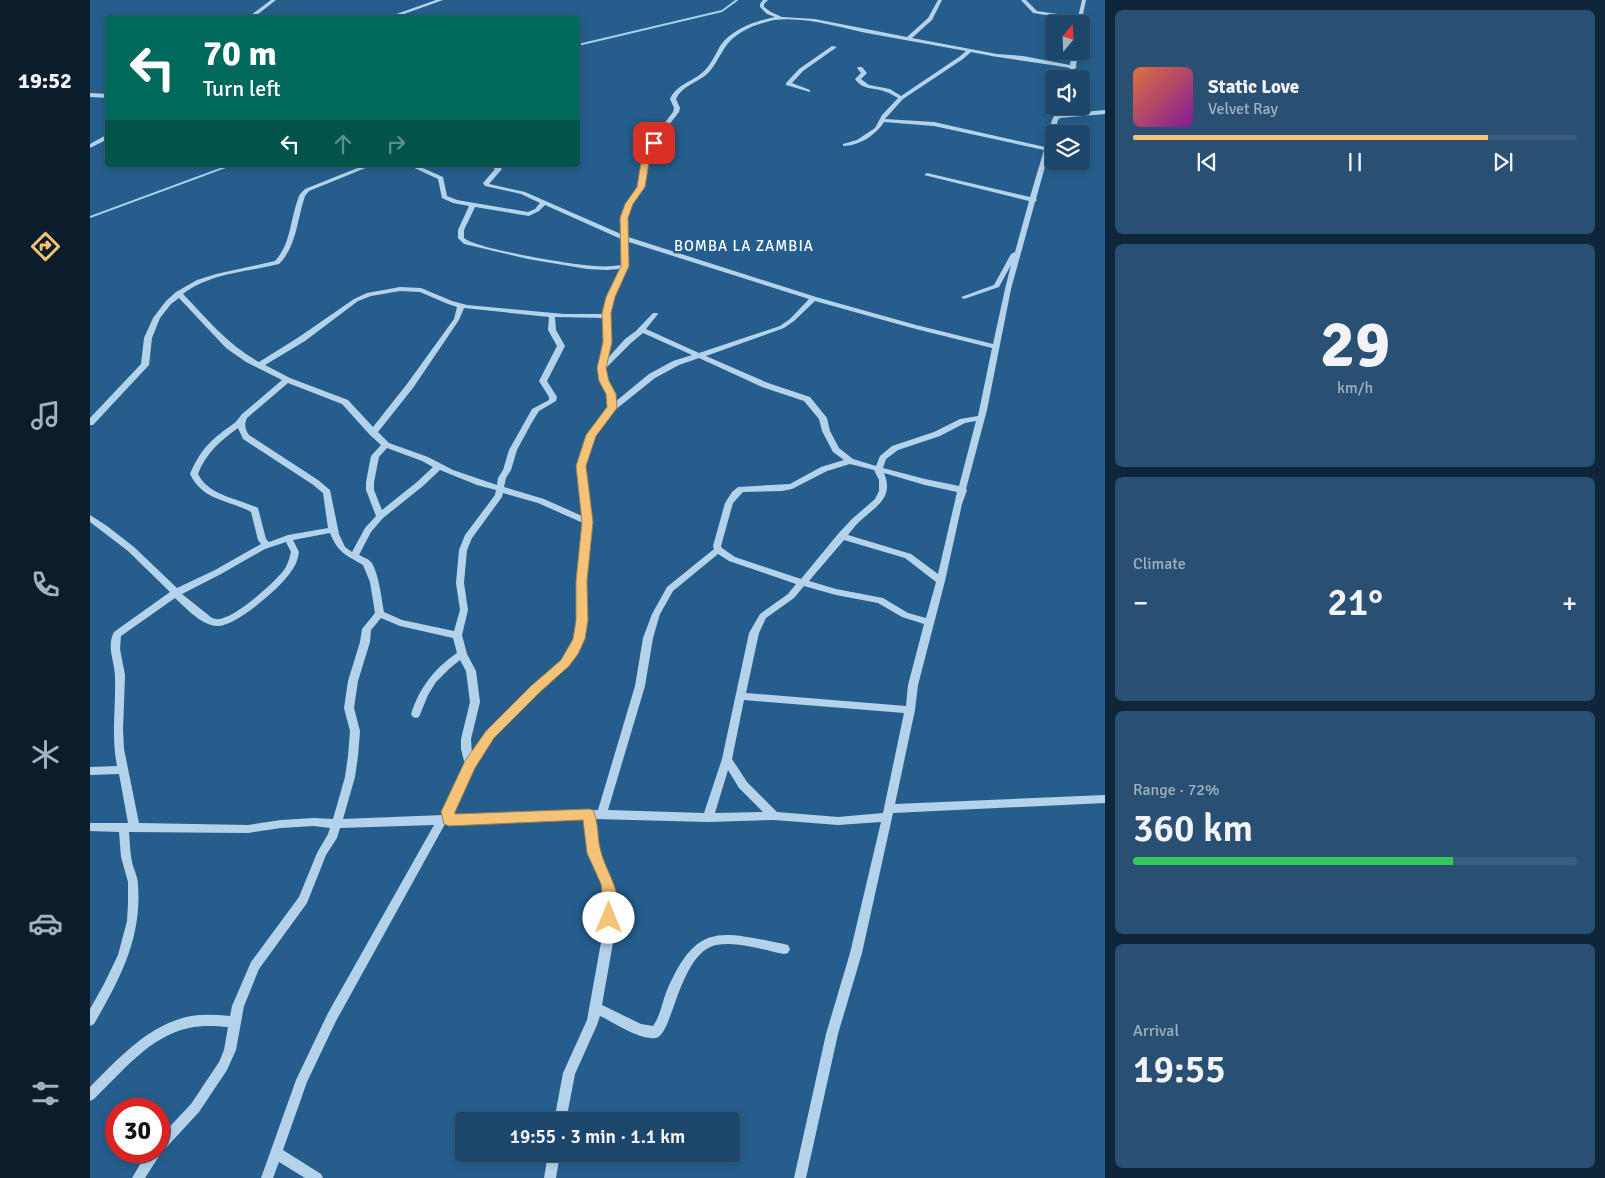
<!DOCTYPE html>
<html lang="en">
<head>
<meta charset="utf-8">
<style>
	body { margin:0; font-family:Signika,sans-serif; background:#295072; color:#f1f3f6; height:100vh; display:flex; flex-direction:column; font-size:19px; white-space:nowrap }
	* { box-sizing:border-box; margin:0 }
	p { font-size:16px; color:#a0b1c1 }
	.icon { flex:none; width:28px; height:28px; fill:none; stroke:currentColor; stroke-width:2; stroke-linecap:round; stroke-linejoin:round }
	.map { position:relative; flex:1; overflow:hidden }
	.panel { display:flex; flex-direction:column; gap:10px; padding:10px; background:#0f263a; width:500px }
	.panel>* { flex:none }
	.top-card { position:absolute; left:15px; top:15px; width:475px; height:152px; border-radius:5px; box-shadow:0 2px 8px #0003,0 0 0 1px #3a5e7e; background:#00695c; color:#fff; overflow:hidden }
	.needle { width:32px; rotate:19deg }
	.buttons { position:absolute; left:955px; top:15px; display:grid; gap:10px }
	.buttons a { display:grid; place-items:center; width:45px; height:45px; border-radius:5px; background:#1c466a; box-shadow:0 2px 8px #0003,0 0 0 1px #3a5e7e; font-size:25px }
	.speed { position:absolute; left:15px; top:1098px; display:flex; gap:10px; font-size:25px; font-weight:700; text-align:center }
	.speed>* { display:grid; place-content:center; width:65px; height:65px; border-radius:50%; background:#1c466a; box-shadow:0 2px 8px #0003,0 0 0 1px #3a5e7e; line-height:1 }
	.speed .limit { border:8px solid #d22; background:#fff; color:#111 }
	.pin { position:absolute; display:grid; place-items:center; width:42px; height:42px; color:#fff; margin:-21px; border-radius:10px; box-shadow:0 2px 8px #0006 }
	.me { position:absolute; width:55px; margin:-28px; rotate:0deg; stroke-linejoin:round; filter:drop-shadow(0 0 4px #0008) }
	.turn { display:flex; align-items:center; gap:18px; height:105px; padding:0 15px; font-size:22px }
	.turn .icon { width:65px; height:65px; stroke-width:2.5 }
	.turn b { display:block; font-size:35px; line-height:42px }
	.lanes { display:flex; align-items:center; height:48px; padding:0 15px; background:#0003; justify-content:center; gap:25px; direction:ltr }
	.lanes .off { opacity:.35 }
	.big { font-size:38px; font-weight:600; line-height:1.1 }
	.panel .card { flex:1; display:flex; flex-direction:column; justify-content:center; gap:8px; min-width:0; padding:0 18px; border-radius:8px; background:#295072 }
	.panel .dial { align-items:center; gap:0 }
	.dial b { font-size:65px; line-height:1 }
	.song { display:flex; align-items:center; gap:15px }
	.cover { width:60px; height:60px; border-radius:8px; background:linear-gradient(135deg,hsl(20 70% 55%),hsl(290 70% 35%)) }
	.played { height:5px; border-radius:2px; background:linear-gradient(90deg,#f5c378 80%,#3a5e7e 80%) }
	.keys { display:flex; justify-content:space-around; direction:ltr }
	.heat { display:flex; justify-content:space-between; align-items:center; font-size:28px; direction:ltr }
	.charge { height:8px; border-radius:4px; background:linear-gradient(90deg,#34c759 72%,#3a5e7e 0) }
	.trip { position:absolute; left:365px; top:1112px; width:285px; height:50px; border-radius:5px; background:#1c466a; box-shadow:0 2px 8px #0003,0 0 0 1px #3a5e7e; font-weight:600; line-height:50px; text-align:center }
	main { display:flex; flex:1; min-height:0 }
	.tabs { display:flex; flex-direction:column; width:90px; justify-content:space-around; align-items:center; background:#0b1c2a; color:#a0b1c1 }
	.tabs .icon { width:35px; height:35px }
	.tabs .active { color:#f5c378 }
	.tabs b { font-size:22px; color:#f1f3f6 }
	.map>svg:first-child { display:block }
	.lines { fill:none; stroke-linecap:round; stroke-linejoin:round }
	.stream { stroke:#a8cfeb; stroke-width:2 }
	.minor { fill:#b4d3eb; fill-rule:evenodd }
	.route { fill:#f5c378; stroke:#9f7f4e }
	.labels { text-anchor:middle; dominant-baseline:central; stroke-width:5; stroke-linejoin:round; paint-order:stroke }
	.far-quarter-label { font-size:15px; letter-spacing:1px; fill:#fff; stroke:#255e8d }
</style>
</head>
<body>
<main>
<nav class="tabs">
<b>19:52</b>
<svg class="icon active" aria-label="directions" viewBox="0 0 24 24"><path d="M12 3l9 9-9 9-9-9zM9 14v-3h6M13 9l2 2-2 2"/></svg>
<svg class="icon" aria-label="music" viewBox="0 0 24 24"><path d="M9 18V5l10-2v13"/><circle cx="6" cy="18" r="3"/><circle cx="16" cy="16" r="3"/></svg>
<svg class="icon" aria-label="phone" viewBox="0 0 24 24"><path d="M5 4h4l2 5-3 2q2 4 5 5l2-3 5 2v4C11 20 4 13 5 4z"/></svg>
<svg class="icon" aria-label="climate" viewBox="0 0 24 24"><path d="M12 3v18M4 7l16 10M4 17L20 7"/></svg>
<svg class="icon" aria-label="car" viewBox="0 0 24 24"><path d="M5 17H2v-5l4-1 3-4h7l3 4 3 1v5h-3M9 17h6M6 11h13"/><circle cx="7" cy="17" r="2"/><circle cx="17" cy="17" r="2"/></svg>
<svg class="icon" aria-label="filters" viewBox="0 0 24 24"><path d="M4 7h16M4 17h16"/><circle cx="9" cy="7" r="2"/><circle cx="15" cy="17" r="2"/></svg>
</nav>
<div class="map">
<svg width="1015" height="1178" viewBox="0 0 1015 1178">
	<rect width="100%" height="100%" fill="#255e8d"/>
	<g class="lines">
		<!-- stream -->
		<path class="stream" d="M488,45L632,11L647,0
			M0,217L141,165"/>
		<!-- minor -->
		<path class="minor" d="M181,0H186L163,18H157Z
			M346,0H353L303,18H295Z
			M673,0H678L674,4V7L681,12L692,17L725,19L817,37L838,18L848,0H852L842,20L822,38L907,54L933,56L980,65L982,51H988L986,66L987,67L985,68L984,79H978L980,68C947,62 914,59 881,52L873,59L813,99L795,119L844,122L955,147L962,120L969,106H975L972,114L1015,110V114L970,118L968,120L946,199L947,200L945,202L921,289L897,410L876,489L877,490L872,504L855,581L828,685L825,710L805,804L1015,795V803L803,813L772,953L748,1034L716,1178H704L736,1034L760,953L791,822L748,825L684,820L618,822L505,819L509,853L523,884L525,901L524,937L512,1005L551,1024L563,1026C571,1015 572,1002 577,990C607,922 629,931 694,944L698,945L700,949L698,953L694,954C673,950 648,941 626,945C589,953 583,1035 566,1038C549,1040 525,1023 510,1016L507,1025L485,1074L476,1121H464L473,1073L497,1020L512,937L515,901L513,884L499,853L494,819L355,824L246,1021L217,1082L193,1150L231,1174L233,1178H215L189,1162L183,1178H171L206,1080L238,1013L344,825L250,828L247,838L236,855L217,903L169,969L154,1006L146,1050L137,1070L109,1112L73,1151L71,1153L55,1178H42L58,1151H69V1138L101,1104L129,1062L134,1050L138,1027C126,1026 112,1025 99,1028C60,1036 32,1072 4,1099L0,1101V1087C29,1058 59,1024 101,1016C114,1014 127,1015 140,1016L142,1006L161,962L209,897L227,853L238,834L240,828L224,826L191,828L158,833L39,832C40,843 40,855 43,866C45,872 48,878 48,885C52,938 30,979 4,1024L0,1026V1009L14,984L28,955L37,921L38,903V882L31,857L29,832L0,831V823H38L29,774L0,775V767L27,766C21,736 26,707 25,677C25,661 16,647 24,632L80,592L38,551L0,522V515L17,526L44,547L87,588L125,570L171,544L168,540L161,512C137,499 113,501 100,474C107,457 116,444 131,433C138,427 147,423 151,415L192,380L156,362L136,348L89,298L81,304L70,318L62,338L59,365L3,425H0V418L51,364L54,338L63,318L76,301L86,292L107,280L126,274L185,261C202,243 200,216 210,194L215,189L275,165H283L219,191L215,196C207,219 207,246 189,264C157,272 120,273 93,294C117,319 139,346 169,362L209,337L264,299L277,293L310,287L331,288L362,301L377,305L474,314H514L517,297L530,269L516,270L497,269L438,259L374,244L368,238V230L379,206L363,203L352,198L348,179L318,165H326L353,177L357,196L367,200L438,212L445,209L450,203L431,194L395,186L393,183L405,169L398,165H406L412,169L399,184L435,192L531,234V218L536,204L548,187L553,156L570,129L583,112L584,108L580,99C587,84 602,82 613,72C621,65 625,55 630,46C642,29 665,21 685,17L677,14L670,7V4ZM684,20C717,16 750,28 782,34C813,40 845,45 876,51L869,57L811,96L800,89L779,85L771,79L777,73L772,67H768L767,68L771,73L765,79C773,91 785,87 796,92C800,93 804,96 808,98L792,115L785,128L767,140L753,144V146C769,146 786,135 794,122L844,126L954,150L940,197L837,173L834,175L939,201L925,252L921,254L904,285L871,297L874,299L909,287L921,265L915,289L903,344L826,325L726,297L538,237L537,218L542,204L554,187L559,156L575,130L589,112L590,108L586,99C592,86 606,83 616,75C624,68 628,58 634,49C644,32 666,24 684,20ZM455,205L531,239L532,265C523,266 514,267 505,266C484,265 386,249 374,238V230L385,207L439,216L449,211ZM538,242L542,243L719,299L700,319L690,326L609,353L556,329L568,314L567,313H563L546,331L535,339L518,358L521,342L520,313L523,297L538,266ZM310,291L330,292L358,304L367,307L364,319L317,384L283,427L258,400L200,378L175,365L215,341L268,301L281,296ZM725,301L822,328L902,348L888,416L870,419L844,432L802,446L790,456L786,466L763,459L749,448L740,431L737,418L720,397L678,383L616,356L694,328L704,321ZM374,308L459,317L458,330L467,346L449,381L459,397V400L442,409L419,450L413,470L408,478L407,485L363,470L338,457L299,443L288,432L323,388L369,320ZM465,317L514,318L513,342L508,368L510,381L517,394L518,408L497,435L487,465L492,516L454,499L414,487L416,478L421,470L427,450L441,424L449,411L466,401L467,397L457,381L475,346L466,330ZM553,333L602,355L583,361L559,374L525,402V394L518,381L516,368L541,343ZM609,358L672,387L714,401L729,419L732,431L743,452L754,460L731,467L700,484L648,487L642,492L635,503L623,546L624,549L577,587L562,614L553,638L545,686L508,810L364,815L363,811L384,768L403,737L448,692L478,666L487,653L494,639L496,620L495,581L501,522L495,465L505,436L525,410L565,378L589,365ZM198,383L252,404L280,435L291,445L281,456L276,482V490L286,516L275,528L262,552L255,547L249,534L240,490L228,480L159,435C155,429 154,425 157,418ZM886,421L869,486L835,479L793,468L796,459L808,450L850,436L875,423ZM148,428L153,439L222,484L233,493L238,528L198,535L179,542L176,539L168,508C147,498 119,496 108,474C116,453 130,441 148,428ZM297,448L332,461L343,467L327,482L292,510L284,490V482L289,457ZM760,464L784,470L789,480V491L785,499L762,519L748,534L711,579L645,557L632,548L631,546L643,503L653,492L692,491L702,489L737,471ZM350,470L387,485L406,490L405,495L375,535L369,550L366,583L370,610L364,631L312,620L294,612C292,601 288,568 280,561C277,558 272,557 269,555L281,532L293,518L333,486ZM794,473L835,485L867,492L848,574L821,554L758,535C761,531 765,526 768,523C784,507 805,499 794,473ZM413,493L448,503L493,523L487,581L488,620L484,639L480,649L472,660L442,686L397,731L382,754L381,739L390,702L386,671L377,654L372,635L378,610L374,583L377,550L382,538L412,497ZM240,533C248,553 256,555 273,565L280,582L285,613L272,629L270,642L258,681L254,708L260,731L258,756L255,777L243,819L224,818L191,820L158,825L49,823L34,749L33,730L35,675L30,649L31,636L85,598C96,608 110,624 126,626C144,628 190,588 200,573C205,567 208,560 209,552L203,540ZM754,540L815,558L846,582L836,618L818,613L793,598L746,589L719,581ZM196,542L201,552C199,559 198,564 194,570C183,584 150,613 133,618C129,620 126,619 122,618L92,594L131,574L175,549ZM628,554L639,561L706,584L698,594L670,614L659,633L632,759L614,813L518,810L555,686L563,638L570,614L583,591ZM714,586L746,595L788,603L812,617L834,624L818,685L816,706L656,693L669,633L676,618L704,598ZM291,618L310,626L363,638L367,653C344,669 330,687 321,714L323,717L326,718L329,717L338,695L346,682L359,669L370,660L376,671L380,702L371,739V749L375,765L353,811V815L253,819L265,777L268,756L270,731L264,708L268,681L280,642L281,630ZM654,700L814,713L793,813L748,817L687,812L657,782L642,759ZM638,770L649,788L673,812L625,813Z
			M931,0H936L947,11L988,17L992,0H996L991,24H987V20L943,13Z
			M742,46L747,47L713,71L702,83L720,90V92L696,85V83L709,69Z
			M0,93L18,94V98L0,97Z
			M18,134V139L0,148V144Z
			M458,1154H470L466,1178H454Z"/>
	</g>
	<!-- route -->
	<path class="route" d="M564,140L568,143L560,156L555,187L543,204L538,218L539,266L525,297L521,313L522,342L516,368L519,381L526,394L527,408L506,436L496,466L503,522L497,581L498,620L495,639L488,654L479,666L450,692L404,738L385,768L365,812V814L499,809L503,810C509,823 507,839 511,852C517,875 536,896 524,922L519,924L514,922L512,918L513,901L511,884L497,853L493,820L359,826L354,824L351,812L375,761L396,731L441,686L471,660L483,639L486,620V581L492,522L486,466L496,435L517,407L516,394L509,381L507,368L513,342L512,313L516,297L531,266L530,218L535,204L547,187L552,156L562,141Z"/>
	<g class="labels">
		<!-- far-quarter labels -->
		<g class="far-quarter-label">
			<text x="654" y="246">BOMBA LA ZAMBIA</text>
		</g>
	</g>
</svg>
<div class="buttons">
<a><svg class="needle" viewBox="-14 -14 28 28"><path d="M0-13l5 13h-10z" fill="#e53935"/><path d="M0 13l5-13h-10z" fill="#a0b1c1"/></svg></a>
<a><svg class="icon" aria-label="sound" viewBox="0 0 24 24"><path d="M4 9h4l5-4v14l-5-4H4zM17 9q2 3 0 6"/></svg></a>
<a><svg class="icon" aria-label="layers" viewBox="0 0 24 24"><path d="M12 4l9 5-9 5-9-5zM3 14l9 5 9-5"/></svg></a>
</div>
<div class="speed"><div class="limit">30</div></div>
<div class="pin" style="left:564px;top:143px;background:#d93025"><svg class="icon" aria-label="arrive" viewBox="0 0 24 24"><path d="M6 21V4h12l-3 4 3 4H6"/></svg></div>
<svg class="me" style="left:519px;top:918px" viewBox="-20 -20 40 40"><circle r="19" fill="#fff"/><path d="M0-13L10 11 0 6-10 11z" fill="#f5c378"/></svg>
<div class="trip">19:55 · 3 min · 1.1 km</div>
<div class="top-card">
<div class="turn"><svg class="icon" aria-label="left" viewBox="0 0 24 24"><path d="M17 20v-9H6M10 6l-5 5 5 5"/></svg><div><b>70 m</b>Turn left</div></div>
<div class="lanes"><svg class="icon" aria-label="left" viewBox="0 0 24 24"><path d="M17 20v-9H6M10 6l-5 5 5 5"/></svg><svg class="icon off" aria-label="ahead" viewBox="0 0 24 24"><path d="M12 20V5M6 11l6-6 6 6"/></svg><svg class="icon off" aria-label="right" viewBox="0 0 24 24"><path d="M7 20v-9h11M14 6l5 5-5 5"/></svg></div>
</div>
</div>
<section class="panel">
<div class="card">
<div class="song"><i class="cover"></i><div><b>Static Love</b><p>Velvet Ray</p></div></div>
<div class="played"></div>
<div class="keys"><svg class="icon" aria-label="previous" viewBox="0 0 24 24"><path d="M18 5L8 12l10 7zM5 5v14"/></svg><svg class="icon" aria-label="pause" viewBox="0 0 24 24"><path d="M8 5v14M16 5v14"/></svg><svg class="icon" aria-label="next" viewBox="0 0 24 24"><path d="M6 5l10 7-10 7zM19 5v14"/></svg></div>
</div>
<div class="card dial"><b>29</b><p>km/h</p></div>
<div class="card"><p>Climate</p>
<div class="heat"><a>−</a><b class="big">21°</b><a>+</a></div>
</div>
<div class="card"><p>Range · 72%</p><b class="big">360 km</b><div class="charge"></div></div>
<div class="card"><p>Arrival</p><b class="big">19:55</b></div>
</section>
</main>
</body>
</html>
